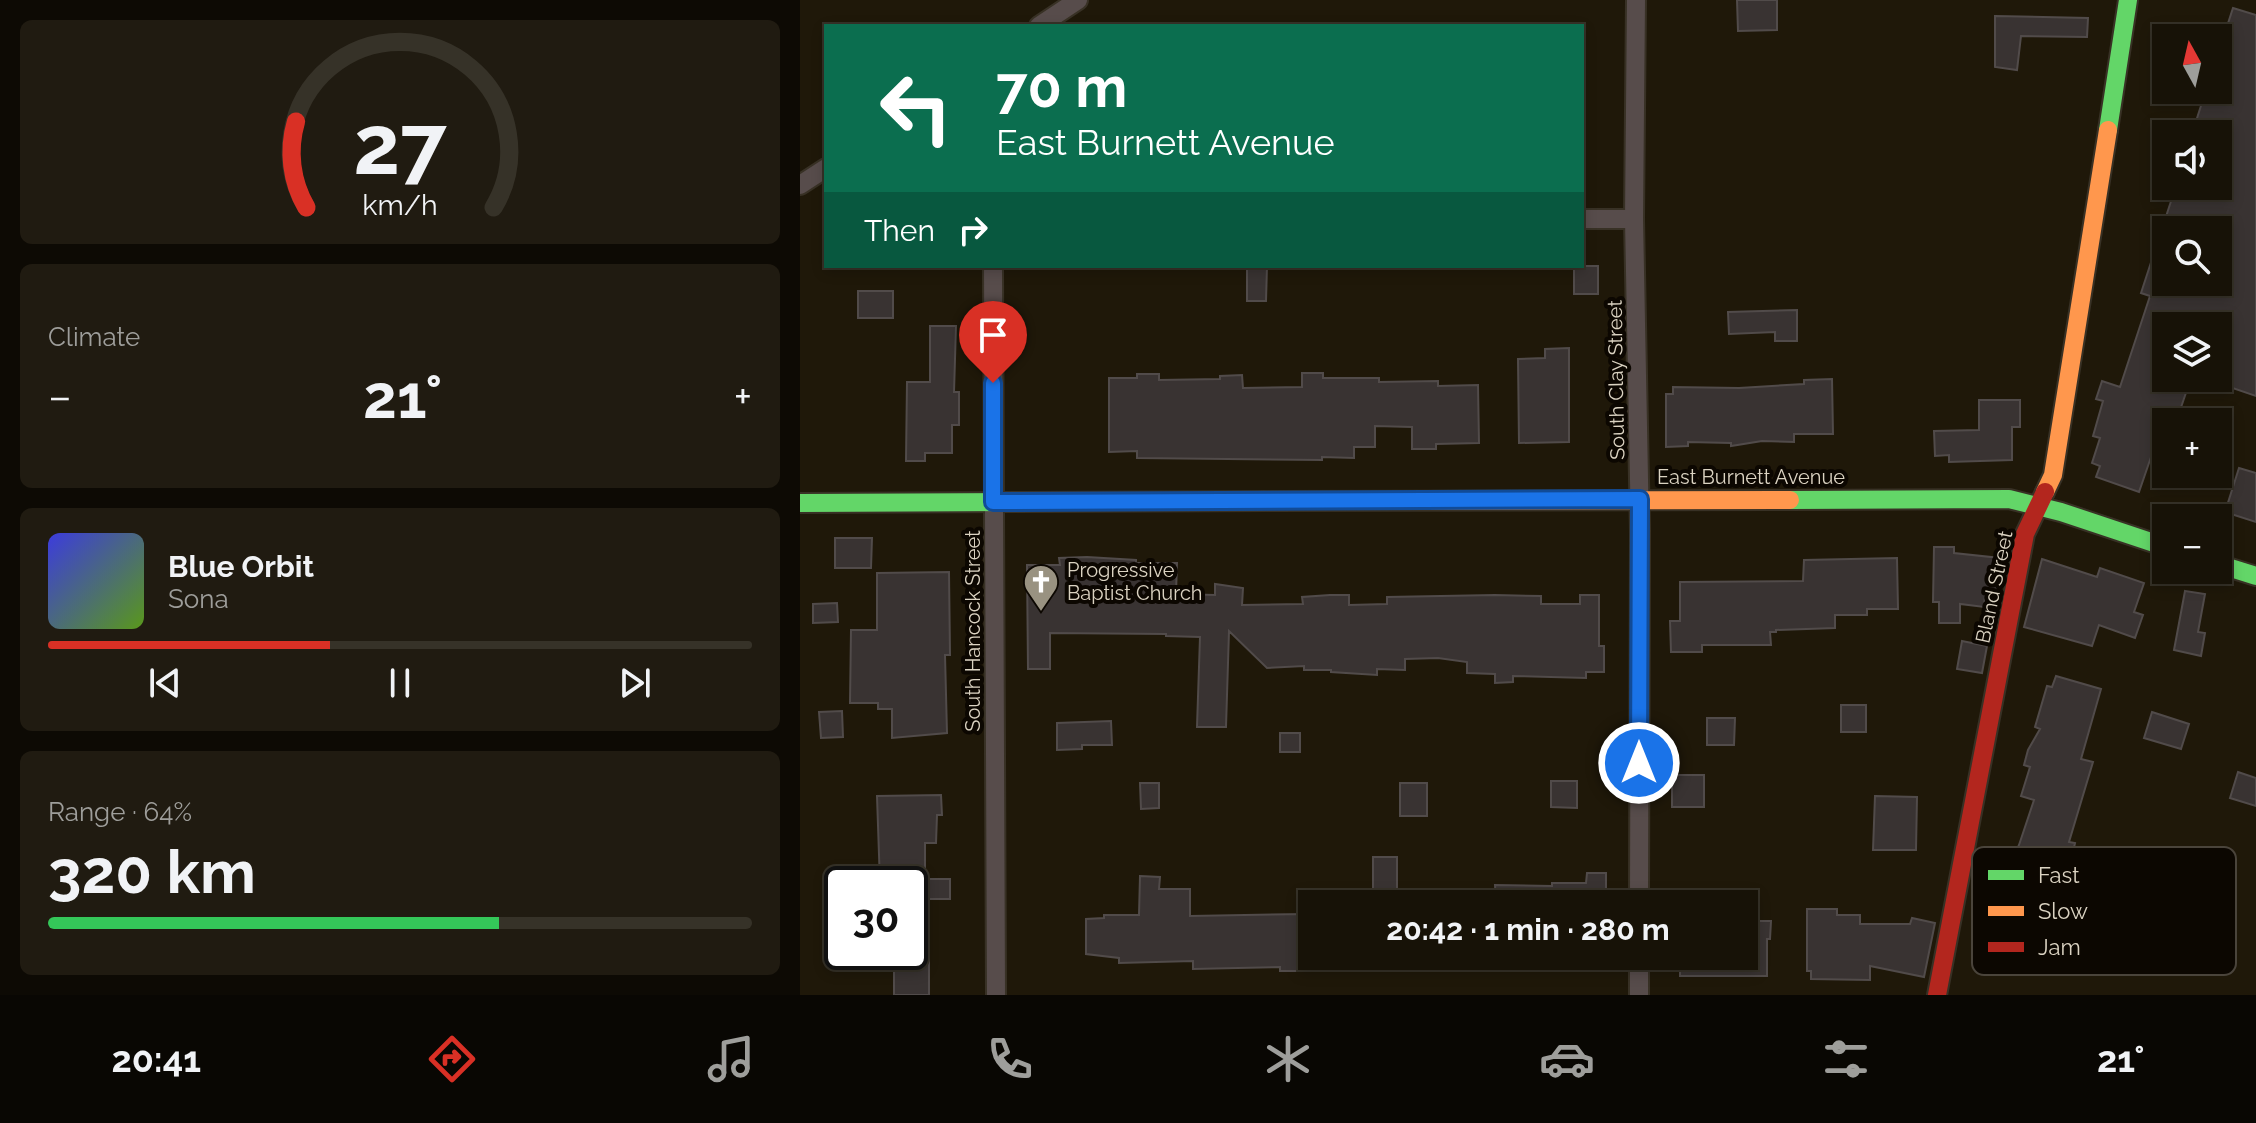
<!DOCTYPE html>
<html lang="en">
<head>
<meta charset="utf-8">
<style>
	body { margin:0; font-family:Raleway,sans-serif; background:#201b11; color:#f1f3f6; height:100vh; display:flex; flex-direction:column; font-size:30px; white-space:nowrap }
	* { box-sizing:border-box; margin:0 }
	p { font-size:26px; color:#9e9e9b }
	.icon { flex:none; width:44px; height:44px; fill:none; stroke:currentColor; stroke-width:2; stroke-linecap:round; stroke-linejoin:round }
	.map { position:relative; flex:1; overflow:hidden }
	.drawer { display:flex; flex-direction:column; gap:20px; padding:20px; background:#0d0a04; width:800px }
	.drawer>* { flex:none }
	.hud { position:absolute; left:24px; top:24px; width:760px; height:244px; border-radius:0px; box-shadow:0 4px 12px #0003,0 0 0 2px #363228; background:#0b6e4f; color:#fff; overflow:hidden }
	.needle { width:52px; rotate:352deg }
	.tools { position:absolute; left:1352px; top:24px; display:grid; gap:16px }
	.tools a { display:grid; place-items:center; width:80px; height:80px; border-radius:0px; background:#171207; box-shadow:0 4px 12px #0003,0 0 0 2px #363228; font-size:40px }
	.speed { position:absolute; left:24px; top:866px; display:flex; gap:16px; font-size:40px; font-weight:700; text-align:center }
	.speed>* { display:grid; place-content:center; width:104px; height:104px; border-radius:50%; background:#171207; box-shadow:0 4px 12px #0003,0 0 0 2px #363228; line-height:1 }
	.speed .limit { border:4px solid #111; border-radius:12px; background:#fff; color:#111 }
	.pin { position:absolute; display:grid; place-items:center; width:68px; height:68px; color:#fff; margin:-82px -34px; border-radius:50% 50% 50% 0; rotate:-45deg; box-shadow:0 0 8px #0007 }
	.pin .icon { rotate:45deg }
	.me { position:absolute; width:88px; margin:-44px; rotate:0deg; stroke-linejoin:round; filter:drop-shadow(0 0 6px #0008) }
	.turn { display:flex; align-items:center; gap:28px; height:168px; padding:0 40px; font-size:36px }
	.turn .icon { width:104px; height:104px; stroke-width:2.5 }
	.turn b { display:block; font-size:56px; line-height:68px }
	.then { display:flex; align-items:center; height:76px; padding:0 40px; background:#0003; gap:16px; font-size:30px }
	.big { font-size:60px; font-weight:700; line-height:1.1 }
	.drawer .widget { flex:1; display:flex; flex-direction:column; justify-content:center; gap:12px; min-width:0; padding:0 28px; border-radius:12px; background:#201b11 }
	.drawer .dial { align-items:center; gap:0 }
	.dial svg { height:208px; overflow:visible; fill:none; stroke:#363228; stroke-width:7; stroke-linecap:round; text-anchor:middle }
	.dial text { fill:#f1f3f6; stroke:none }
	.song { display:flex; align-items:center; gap:24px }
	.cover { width:96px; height:96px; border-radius:12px; background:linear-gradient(135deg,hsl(240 70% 55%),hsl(90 70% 35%)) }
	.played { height:8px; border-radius:4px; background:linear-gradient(90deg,#d93025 40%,#363228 40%) }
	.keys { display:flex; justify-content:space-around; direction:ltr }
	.heat { display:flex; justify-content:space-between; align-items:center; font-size:44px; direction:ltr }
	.charge { height:12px; border-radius:6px; background:linear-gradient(90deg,#34c759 64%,#363228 0) }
	.trip { position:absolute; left:498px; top:890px; width:460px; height:80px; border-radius:0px; background:#171207; box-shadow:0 4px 12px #0003,0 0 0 2px #363228; font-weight:700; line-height:80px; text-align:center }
	.dock { display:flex; height:128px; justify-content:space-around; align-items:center; background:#090703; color:#9e9e9b }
	.dock .icon { width:56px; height:56px }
	.dock .selected { color:#d93025 }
	.dock b { font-size:36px; color:#f1f3f6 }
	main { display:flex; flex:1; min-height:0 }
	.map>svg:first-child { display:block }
	.building { fill:#393332; stroke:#514b4a; stroke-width:2; fill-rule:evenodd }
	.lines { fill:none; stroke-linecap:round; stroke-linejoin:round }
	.street-casing { stroke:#383125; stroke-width:22 }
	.fast-casing { stroke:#383125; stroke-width:22 }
	.slow-casing { stroke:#383125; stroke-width:22 }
	.jam-casing { stroke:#383125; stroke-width:22 }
	.street { stroke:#574c4b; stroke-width:18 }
	.fast { stroke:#63d668; stroke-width:18 }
	.slow { stroke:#ff974d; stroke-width:18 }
	.jam { stroke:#b3261e; stroke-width:18 }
	.route-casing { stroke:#114b97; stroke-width:20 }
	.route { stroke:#1a73e8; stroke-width:14 }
	.labels { text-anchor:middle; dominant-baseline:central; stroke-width:8; stroke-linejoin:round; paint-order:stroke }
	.street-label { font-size:20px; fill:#dbd3c2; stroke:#0c0701 }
	.poi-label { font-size:20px; fill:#dbd3c2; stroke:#0c0701; text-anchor:start }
	.key { fill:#0c0701; stroke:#4a443b; stroke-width:2 }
	.key-label { font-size:22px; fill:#dbd3c2 }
</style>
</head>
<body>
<main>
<section class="drawer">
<div class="widget dial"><svg viewBox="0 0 100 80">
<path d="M14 69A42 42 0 1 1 86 69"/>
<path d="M14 69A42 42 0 0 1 10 36" stroke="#d93025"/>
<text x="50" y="56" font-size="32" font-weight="700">27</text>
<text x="50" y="72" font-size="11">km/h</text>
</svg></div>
<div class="widget"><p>Climate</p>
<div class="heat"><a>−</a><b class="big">21°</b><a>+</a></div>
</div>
<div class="widget">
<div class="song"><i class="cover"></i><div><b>Blue Orbit</b><p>Sona</p></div></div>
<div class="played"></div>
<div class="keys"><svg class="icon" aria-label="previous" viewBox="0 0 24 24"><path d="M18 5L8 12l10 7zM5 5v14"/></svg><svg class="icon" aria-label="pause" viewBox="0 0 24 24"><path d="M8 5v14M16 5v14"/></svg><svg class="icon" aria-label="next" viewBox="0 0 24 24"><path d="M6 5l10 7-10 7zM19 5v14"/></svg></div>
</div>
<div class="widget"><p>Range · 64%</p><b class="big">320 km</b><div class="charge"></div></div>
</section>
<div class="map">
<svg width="1456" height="995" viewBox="0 0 1456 995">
	<rect width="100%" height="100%" fill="#1f1809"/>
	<!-- building -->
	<path class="building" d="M937,0H977V30L938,31Z
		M1433,8L1456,15V396L1418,383V326H1366V378H1391L1376,422H1366V430L1361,428L1339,492L1296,477L1300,466L1292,463L1300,438L1293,436L1303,401L1296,399L1302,381L1320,387L1350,296L1341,293L1376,186H1418V134H1392L1406,90H1418V54ZM1366,230H1418V282H1366Z
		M1195,16L1288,18L1287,37L1221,36L1217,70L1195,67Z
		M447,266H467L466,301H447Z
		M774,266H798V294H774Z
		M58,291H93V318H58Z
		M997,310V341H975V332L929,334L928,312Z
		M130,326H156L154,392H159V425H152V453H125V461H106L107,382H130Z
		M769,348V442L719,443L718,359L745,358V349Z
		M502,373H523V378H579V382L638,381V386L678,385L679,443L636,444V449H612V427L575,426V447H554V458L522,457V460L337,458V451L309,452V378H337V374H359V380L420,379V376L442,375L443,388L502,387Z
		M1032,379L1033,434H994V442L962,441L931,446V443L888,442V446L866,447V394H873V387L939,388L1004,384V380Z
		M1179,400H1220V427H1212V460L1149,462V455L1135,456L1134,431L1179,430Z
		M1439,468L1456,473V522L1425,512Z
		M35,538H72L71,568H35Z
		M1134,547H1154V553L1200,558L1195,595L1185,596L1184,607L1160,604V623H1139V602H1133Z
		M287,557L336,560V563H377L376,594L415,595V584L443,588L442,605L503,604L502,597L530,595H549V605L587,604V597L695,595L741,596V604H780V595H799V646H804V672H786V678L713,676V682L695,683V674L667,673V662L638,658L605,659V670L577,669V675L531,672V670H504V666L467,668L429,631L426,727H397L400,637L366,636V634L250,633V669H228L227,565H260L259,558Z
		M1097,558L1098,609H1067V615H1035V628L976,630V632H970L971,645H902V652H871L870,621H880V582L1003,581L1004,560Z
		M1242,559L1297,577L1300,568L1344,583L1334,612L1343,615L1335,638L1299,625L1292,646L1224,627Z
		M149,572L150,655H145L147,733L92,738V709H78V703H50L51,630H77V573Z
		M1385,591L1405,594L1398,632L1405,633L1401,656L1374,650Z
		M37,603L38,622L13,623V604Z
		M1162,641L1187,646L1182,673L1157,669Z
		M1256,676L1301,689L1281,759L1293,762L1269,842L1275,843L1266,882L1270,884L1252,931L1247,930L1245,937L1196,918L1212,875L1206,873L1219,845L1234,800L1221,796L1230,767L1224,765L1228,750L1240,729L1235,727L1247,686L1252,687Z
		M1041,705H1066V732H1041Z
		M42,711L43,737L21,738L19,712Z
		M1352,712L1389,724L1381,749L1344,738Z
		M907,718H935L934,745H907Z
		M311,721L312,745H282V749L257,750V723Z
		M480,733H500V752H480Z
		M1438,772L1456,778V806L1430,798Z
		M872,775H904V807H872Z
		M751,781H777V808L751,807Z
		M340,783H359V808L341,809Z
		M600,783H627V816H600Z
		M141,795L142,815H137L136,843H125V879H150V899H129V995H94V952H110V884H80L77,796Z
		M1075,796L1117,797L1116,850H1073Z
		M573,857H597V900H573Z
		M787,873H806V904H696L695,885L752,886V883H786Z
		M340,876L360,877L359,889H390V916L505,914V971H480V967L393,969V961L319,963V958L286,954V919L304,918V915H339Z
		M1007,909H1037V915H1060V924H1110L1112,918L1135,923L1124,977L1070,966V980L1011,979V971H1007Z
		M944,921H971L970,939H967V976H880V956H944Z"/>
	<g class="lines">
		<defs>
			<path id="street" d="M836,0L834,219L840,531L839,904
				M239,26L278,0
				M0,185L26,168
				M782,219H834
				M193,266L196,995
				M839,956V995"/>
			<path id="fast" d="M1308,130L1328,0
				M990,500L1209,499L1261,512L1366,547
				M0,503L470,501
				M1418,564L1456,576"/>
			<path id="slow" d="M1245,492L1253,475L1308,130
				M470,501L990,500"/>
			<path id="jam" d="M1137,995L1225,534L1245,492"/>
		</defs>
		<!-- street casing -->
		<use href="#street" class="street-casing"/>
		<!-- fast casing -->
		<use href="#fast" class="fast-casing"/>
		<!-- slow casing -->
		<use href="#slow" class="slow-casing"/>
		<!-- jam casing -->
		<use href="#jam" class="jam-casing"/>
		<!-- street -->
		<use href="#street" class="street"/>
		<!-- fast -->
		<use href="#fast" class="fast"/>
		<!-- slow -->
		<use href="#slow" class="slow"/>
		<!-- jam -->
		<use href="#jam" class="jam"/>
	</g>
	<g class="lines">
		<defs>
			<path id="route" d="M193,383V502L840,499L839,763"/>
		</defs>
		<!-- route casing -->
		<use href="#route" class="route-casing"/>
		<!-- route -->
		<use href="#route" class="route"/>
	</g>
	<!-- icons -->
	<defs>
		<symbol id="church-pin" viewBox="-11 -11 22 30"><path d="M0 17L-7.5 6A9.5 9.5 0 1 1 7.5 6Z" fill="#999281" stroke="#0c0701"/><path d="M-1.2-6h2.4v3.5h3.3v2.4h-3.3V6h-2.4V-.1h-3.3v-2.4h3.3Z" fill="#fff"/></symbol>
	</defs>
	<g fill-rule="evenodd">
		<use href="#church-pin" x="221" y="562" width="40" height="54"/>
	</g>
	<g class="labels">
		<!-- street labels -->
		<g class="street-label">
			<text transform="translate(816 380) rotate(-91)">South Clay Street</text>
			<text x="951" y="477">East Burnett Avenue</text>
			<text transform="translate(1194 587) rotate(-78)">Bland Street</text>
			<text transform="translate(173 631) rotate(-90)">South Hancock Street</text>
		</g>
		<!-- poi labels -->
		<g class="poi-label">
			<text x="267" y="570">Progressive<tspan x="267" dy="23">Baptist Church</tspan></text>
		</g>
	</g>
	<!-- legend -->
	<rect x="1172" y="847" width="264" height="128" rx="12" class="key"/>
	<rect x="1188" y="870" width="36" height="10" fill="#63d668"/>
	<rect x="1188" y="906" width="36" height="10" fill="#ff974d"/>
	<rect x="1188" y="942" width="36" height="10" fill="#b3261e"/>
	<g class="key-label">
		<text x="1238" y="883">Fast</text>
		<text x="1238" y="919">Slow</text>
		<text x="1238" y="955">Jam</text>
	</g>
</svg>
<div class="tools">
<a><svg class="needle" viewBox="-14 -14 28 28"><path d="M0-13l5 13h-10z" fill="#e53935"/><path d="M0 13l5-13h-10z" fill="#9e9e9b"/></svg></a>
<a><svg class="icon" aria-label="sound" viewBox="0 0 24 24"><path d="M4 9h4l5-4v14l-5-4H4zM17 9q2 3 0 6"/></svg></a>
<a><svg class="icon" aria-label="search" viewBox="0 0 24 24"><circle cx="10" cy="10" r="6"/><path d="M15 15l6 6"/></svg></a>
<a><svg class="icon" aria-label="layers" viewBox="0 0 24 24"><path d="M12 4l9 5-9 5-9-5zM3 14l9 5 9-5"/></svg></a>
<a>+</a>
<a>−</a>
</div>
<div class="speed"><div class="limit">30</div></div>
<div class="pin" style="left:193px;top:383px;background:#d93025"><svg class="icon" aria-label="arrive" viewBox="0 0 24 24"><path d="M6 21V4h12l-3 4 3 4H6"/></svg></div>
<svg class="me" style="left:839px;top:763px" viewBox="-20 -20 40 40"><circle r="17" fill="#1a73e8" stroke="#fff" stroke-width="3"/><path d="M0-11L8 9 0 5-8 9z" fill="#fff"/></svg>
<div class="trip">20:42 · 1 min · 280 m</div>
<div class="hud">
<div class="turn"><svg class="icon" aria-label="left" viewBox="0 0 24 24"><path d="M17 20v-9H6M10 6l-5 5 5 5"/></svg><div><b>70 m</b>East Burnett Avenue</div></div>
<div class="then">Then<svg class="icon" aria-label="right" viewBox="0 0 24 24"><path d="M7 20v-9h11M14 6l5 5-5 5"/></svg></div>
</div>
</div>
</main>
<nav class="dock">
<b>20:41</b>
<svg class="icon selected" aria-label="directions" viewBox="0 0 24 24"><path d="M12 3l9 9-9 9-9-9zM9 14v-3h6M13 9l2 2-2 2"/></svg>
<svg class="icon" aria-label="music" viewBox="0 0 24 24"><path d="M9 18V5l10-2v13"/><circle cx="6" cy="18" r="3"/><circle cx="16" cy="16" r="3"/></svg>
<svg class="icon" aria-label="phone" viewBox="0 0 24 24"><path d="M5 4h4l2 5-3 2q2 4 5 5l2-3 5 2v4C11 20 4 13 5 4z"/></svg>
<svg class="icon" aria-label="climate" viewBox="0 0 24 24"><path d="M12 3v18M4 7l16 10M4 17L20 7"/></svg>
<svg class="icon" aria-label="car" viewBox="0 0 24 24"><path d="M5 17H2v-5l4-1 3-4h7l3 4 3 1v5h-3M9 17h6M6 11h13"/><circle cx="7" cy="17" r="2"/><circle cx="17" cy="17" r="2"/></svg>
<svg class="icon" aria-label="filters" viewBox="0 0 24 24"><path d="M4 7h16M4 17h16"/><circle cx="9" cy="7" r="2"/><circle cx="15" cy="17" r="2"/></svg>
<b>21°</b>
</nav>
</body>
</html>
